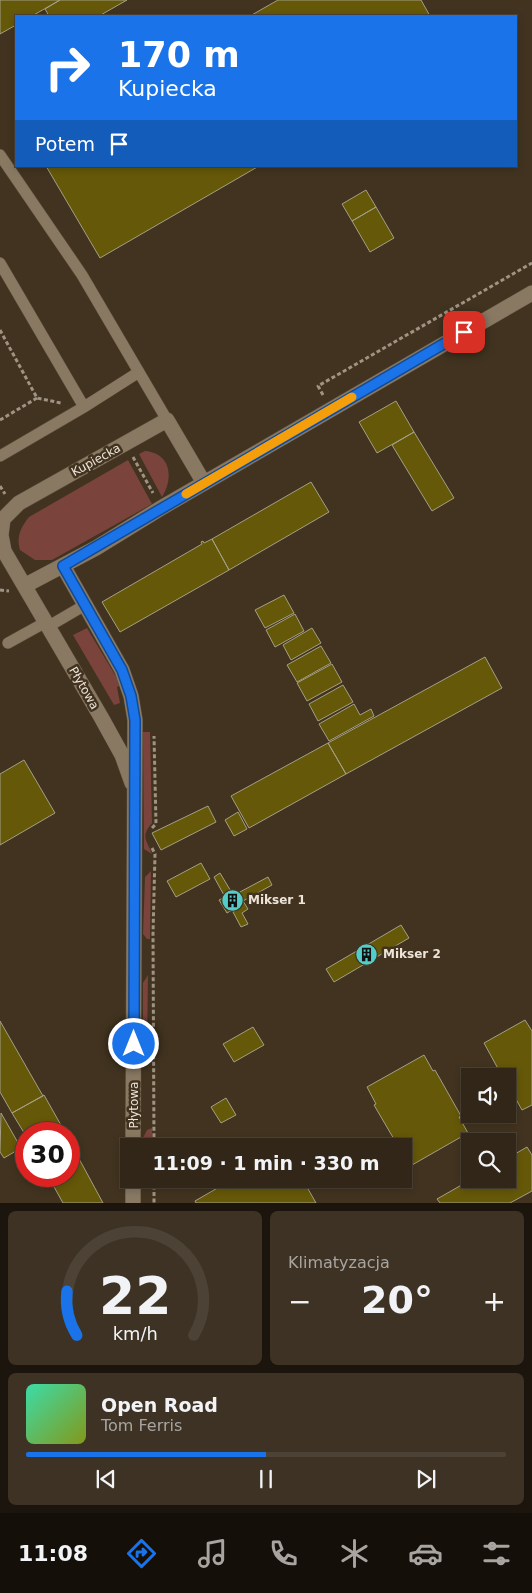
<!DOCTYPE html>
<html lang="pl">
<head>
<meta charset="utf-8">
<style>
	body { margin:0; font-family:"DejaVu Sans",sans-serif; background:#3d3224; color:#f1f3f6; height:100vh; display:flex; flex-direction:column; font-size:19px; white-space:nowrap }
	* { box-sizing:border-box; margin:0 }
	p { font-size:16px; color:#a8a5a1 }
	.icon { flex:none; width:28px; height:28px; fill:none; stroke:currentColor; stroke-width:2; stroke-linecap:round; stroke-linejoin:round }
	.map { position:relative; height:1203px; overflow:hidden }
	.panel { display:flex; flex-direction:column; gap:8px; padding:8px; background:#1b150d; flex:1 }
	.panel>* { flex:none }
	.top-card { position:absolute; left:15px; top:15px; width:502px; height:152px; border-radius:0px; box-shadow:0 2px 8px #0003,0 0 0 1px #4c4336; background:#1a73e8; color:#fff; overflow:hidden }
	.tools { position:absolute; left:461px; top:1068px; display:grid; gap:10px }
	.tools a { display:grid; place-items:center; width:55px; height:55px; border-radius:0px; background:#312617; box-shadow:0 2px 8px #0003,0 0 0 1px #4c4336; font-size:25px }
	.speed { position:absolute; left:15px; top:1122px; display:flex; gap:10px; font-size:25px; font-weight:700; text-align:center }
	.speed>* { display:grid; place-content:center; width:65px; height:65px; border-radius:50%; background:#312617; box-shadow:0 2px 8px #0003,0 0 0 1px #4c4336; line-height:1 }
	.speed .limit { border:8px solid #d22; background:#fff; color:#111 }
	.pin { position:absolute; display:grid; place-items:center; width:42px; height:42px; color:#fff; margin:-21px; border-radius:10px; box-shadow:0 2px 8px #0006 }
	.me { position:absolute; width:55px; margin:-28px; rotate:0deg; stroke-linejoin:round; filter:drop-shadow(0 0 4px #0008) }
	.turn { display:flex; align-items:center; gap:18px; height:105px; padding:0 20px; font-size:22px }
	.turn .icon { width:65px; height:65px; stroke-width:2.5 }
	.turn b { display:block; font-size:35px; line-height:42px }
	.then { display:flex; align-items:center; height:48px; padding:0 20px; background:#0003; gap:10px; font-size:19px }
	.big { font-size:38px; font-weight:700; line-height:1.1 }
	.panel .card { flex:1; display:flex; flex-direction:column; justify-content:center; gap:8px; min-width:0; padding:0 18px; border-radius:8px; background:#3d3224 }
	.panel .dial { align-items:center; gap:0 }
	.dial svg { height:130px; overflow:visible; fill:none; stroke:#4c4336; stroke-width:7; stroke-linecap:round; text-anchor:middle }
	.dial text { fill:#f1f3f6; stroke:none }
	.song { display:flex; align-items:center; gap:15px }
	.cover { width:60px; height:60px; border-radius:8px; background:linear-gradient(135deg,hsl(160 70% 55%),hsl(70 70% 35%)) }
	.played { height:5px; border-radius:2px; background:linear-gradient(90deg,#1a73e8 50%,#4c4336 50%) }
	.keys { display:flex; justify-content:space-around; direction:ltr }
	.heat { display:flex; justify-content:space-between; align-items:center; font-size:28px; direction:ltr }
	.panel .tiles { flex:1; display:grid; gap:8px; grid-template-columns:1fr 1fr }
	.card:last-child { grid-column:span 2 }
	.trip { position:absolute; left:120px; top:1138px; width:292px; height:50px; border-radius:0px; background:#312617; box-shadow:0 2px 8px #0003,0 0 0 1px #4c4336; font-weight:700; line-height:50px; text-align:center }
	.tab-bar { display:flex; height:80px; justify-content:space-around; align-items:center; background:#140f09; color:#a8a5a1 }
	.tab-bar .icon { width:35px; height:35px }
	.tab-bar .selected { color:#1a73e8 }
	.tab-bar b { font-size:22px; color:#f1f3f6 }
	.map>svg:first-child { display:block }
	.green { fill:#7a433b }
	.building { fill:#655809; stroke:#a4a085 }
	.lines { fill:none; stroke-linecap:round; stroke-linejoin:round }
	.lane-casing { stroke:#5b4f3d; stroke-width:12 }
	.street-casing { stroke:#5b4f3d; stroke-width:16 }
	.path { stroke:#9f9384; stroke-width:3; stroke-dasharray:4 2.5; stroke-linecap:butt }
	.lane { stroke:#897963; stroke-width:11 }
	.street { stroke:#897963; stroke-width:15 }
	.route-casing { stroke:#114b97; stroke-width:12 }
	.route { stroke:#1a73e8; stroke-width:9 }
	.slow { stroke:#f59e0b; stroke-width:9 }
	.labels { text-anchor:middle; dominant-baseline:central; stroke-width:5; stroke-linejoin:round; paint-order:stroke }
	.street-label { font-size:12px; fill:#ede4d8; stroke:#41331f }
	.poi-label { font-size:12px; font-weight:bold; fill:#ede4d8; stroke:#41331f; text-anchor:start }
</style>
</head>
<body>
<div class="map">
<svg width="532" height="1203" viewBox="0 0 532 1203">
	<rect width="100%" height="100%" fill="#41331f"/>
	<!-- green -->
	<path class="green" d="M145,451C171,453 174,478 162,497L139,454Z
		M128,460L152,504L52,560H35L20,550C16,537 21,527 29,517Z
		M87,628L121,685L117,687L120,703L114,705L73,635Z
		M143,732H150L152,823C140,837 147,840 152,854L144,849Z
		M151,871L150,939H147L143,934L145,877Z
		M148,975L147,1050L143,1041V983Z
		M152,1128V1146H143V1138L147,1130Z"/>
	<!-- building -->
	<path class="building" d="M0,0H60L32,16H16V25L0,34Z
		M60,0H127L99,16H49L45,9Z
		M278,0H421L430,16H250Z
		M46,166H259L100,258Z
		M366,190L376,207L352,221L342,204Z
		M376,207L394,238L370,252L352,221Z
		M396,401L414,432L377,453L359,422Z
		M414,432L454,498L432,511L392,445Z
		M311,482L329,512L229,570L212,539Z
		M212,539L229,570L120,632L102,602L202,544L201,542L203,541L204,543Z
		M284,595L294,613L265,628L255,610Z
		M295,614L304,631L275,647L266,630Z
		M312,628L321,643L291,660L283,645Z
		M321,646L331,663L297,682L287,665Z
		M485,657L502,688L346,774L328,743Z
		M332,664L342,682L307,701L297,683Z
		M343,685L353,702L318,721L309,704Z
		M354,704L360,715L371,709L374,716L329,741L319,724Z
		M328,743L346,774L249,828L231,796Z
		M24,760L55,813L0,845V774Z
		M208,806L216,822L161,850L152,833Z
		M238,812L247,829L234,836L225,820Z
		M201,863L210,879L176,897L167,881Z
		M220,873L232,893L236,890L238,893L268,877L272,885L243,901L248,909L242,913L248,924L241,927L233,912L238,909L237,907L227,913L219,900L225,897L214,877Z
		M401,925L409,938L334,982L326,969Z
		M525,1020L532,1031V1105L522,1110L508,1085V1076H502L484,1043Z
		M0,1021L43,1096L12,1113L0,1092Z
		M253,1027L264,1045L234,1062L223,1044Z
		M424,1055L433,1071L435,1070L461,1116L459,1117L468,1133L412,1165L404,1151V1146H398L374,1105L376,1104L367,1087Z
		M44,1095L66,1134H26V1136L12,1113Z
		M226,1098L236,1115L221,1123L211,1107Z
		M1,1113L21,1148L4,1158L0,1152Z
		M300,1140L303,1146H289Z
		M69,1142H70L103,1203H63L48,1176H69Z
		M527,1147L532,1155V1191L510,1203H440L437,1199L472,1179H508V1158Z
		M233,1179H305L303,1180L316,1203H196L195,1201Z"/>
	<g class="lines">
		<defs>
			<path id="lane" d="M0,155L82,275L167,420
				M0,263L84,407
				M0,456L84,407L139,372
				M49,626L85,605
				M8,643L46,622"/>
			<path id="street" d="M63,566L122,670L131,696L135,720L133,1146
				M26,585L96,548L161,508L532,293
				M132,783L122,755L101,717L4,551L1,535L3,519L19,503L167,420L204,483
				M133,1203V1179"/>
		</defs>
		<!-- lane casing -->
		<use href="#lane" class="lane-casing"/>
		<!-- street casing -->
		<use href="#street" class="street-casing"/>
		<!-- path -->
		<path class="path" d="M0,330L37,398L61,403
			M323,395L318,386L532,263
			M0,420L37,398
			M133,457L153,493
			M0,486L5,494
			M0,590L9,591
			M152,828L156,824L154,736
			M152,848L155,854L153,934L154,1146
			M154,1179V1203"/>
		<!-- lane -->
		<use href="#lane" class="lane"/>
		<!-- street -->
		<use href="#street" class="street"/>
	</g>
	<g class="lines">
		<defs>
			<path id="route" d="M134,1044L135,720L131,696L122,670L63,566L464,332"/>
		</defs>
		<!-- route casing -->
		<use href="#route" class="route-casing"/>
		<!-- route -->
		<use href="#route" class="route"/>
		<!-- slow -->
		<path class="slow" d="M186,494L352,397"/>
	</g>
	<!-- icons -->
	<defs>
		<symbol id="building-disc" viewBox="-11 -11 22 22"><circle r="9.5" fill="#53cdca" stroke="#41331f"/><path d="M-4-6H4V6H1V3H-1V6H-4ZM-2.5-4.3h1.7v1.8h-1.7ZM.8-4.3h1.7v1.8H.8ZM-2.5-1h1.7V.8h-1.7ZM.8-1h1.7V.8H.8Z" fill="#111"/></symbol>
	</defs>
	<g fill-rule="evenodd">
		<use href="#building-disc" x="220" y="888" width="25" height="25"/>
		<use href="#building-disc" x="354" y="942" width="25" height="25"/>
	</g>
	<g class="labels">
		<!-- street labels -->
		<g class="street-label">
			<text transform="translate(96 460) rotate(-29)">Kupiecka</text>
			<text transform="translate(84 688) rotate(60)">Płytowa</text>
			<text transform="translate(134 1105) rotate(-90)">Płytowa</text>
		</g>
		<!-- poi labels -->
		<g class="poi-label">
			<text x="248" y="900">Mikser 1</text>
			<text x="383" y="954">Mikser 2</text>
		</g>
	</g>
</svg>
<div class="tools">
<a><svg class="icon" aria-label="sound" viewBox="0 0 24 24"><path d="M4 9h4l5-4v14l-5-4H4zM17 9q2 3 0 6"/></svg></a>
<a><svg class="icon" aria-label="search" viewBox="0 0 24 24"><circle cx="10" cy="10" r="6"/><path d="M15 15l6 6"/></svg></a>
</div>
<div class="speed"><div class="limit">30</div></div>
<div class="pin" style="left:464px;top:332px;background:#d93025"><svg class="icon" aria-label="arrive" viewBox="0 0 24 24"><path d="M6 21V4h12l-3 4 3 4H6"/></svg></div>
<svg class="me" style="left:134px;top:1044px" viewBox="-20 -20 40 40"><circle r="17" fill="#1a73e8" stroke="#fff" stroke-width="3"/><path d="M0-11L8 9 0 5-8 9z" fill="#fff"/></svg>
<div class="trip">11:09 · 1 min · 330 m</div>
<div class="top-card">
<div class="turn"><svg class="icon" aria-label="right" viewBox="0 0 24 24"><path d="M7 20v-9h11M14 6l5 5-5 5"/></svg><div><b>170 m</b>Kupiecka</div></div>
<div class="then">Potem<svg class="icon" aria-label="arrive" viewBox="0 0 24 24"><path d="M6 21V4h12l-3 4 3 4H6"/></svg></div>
</div>
</div>
<section class="panel">
<div class="tiles">
<div class="card dial"><svg viewBox="0 0 100 80">
<path d="M14 69A42 42 0 1 1 86 69"/>
<path d="M14 69A42 42 0 0 1 8 42" stroke="#1a73e8"/>
<text x="50" y="56" font-size="32" font-weight="700">22</text>
<text x="50" y="72" font-size="11">km/h</text>
</svg></div>
<div class="card"><p>Klimatyzacja</p>
<div class="heat"><a>−</a><b class="big">20°</b><a>+</a></div>
</div>
<div class="card">
<div class="song"><i class="cover"></i><div><b>Open Road</b><p>Tom Ferris</p></div></div>
<div class="played"></div>
<div class="keys"><svg class="icon" aria-label="previous" viewBox="0 0 24 24"><path d="M18 5L8 12l10 7zM5 5v14"/></svg><svg class="icon" aria-label="pause" viewBox="0 0 24 24"><path d="M8 5v14M16 5v14"/></svg><svg class="icon" aria-label="next" viewBox="0 0 24 24"><path d="M6 5l10 7-10 7zM19 5v14"/></svg></div>
</div>
</div>
</section>
<nav class="tab-bar">
<b>11:08</b>
<svg class="icon selected" aria-label="directions" viewBox="0 0 24 24"><path d="M12 3l9 9-9 9-9-9zM9 14v-3h6M13 9l2 2-2 2"/></svg>
<svg class="icon" aria-label="music" viewBox="0 0 24 24"><path d="M9 18V5l10-2v13"/><circle cx="6" cy="18" r="3"/><circle cx="16" cy="16" r="3"/></svg>
<svg class="icon" aria-label="phone" viewBox="0 0 24 24"><path d="M5 4h4l2 5-3 2q2 4 5 5l2-3 5 2v4C11 20 4 13 5 4z"/></svg>
<svg class="icon" aria-label="climate" viewBox="0 0 24 24"><path d="M12 3v18M4 7l16 10M4 17L20 7"/></svg>
<svg class="icon" aria-label="car" viewBox="0 0 24 24"><path d="M5 17H2v-5l4-1 3-4h7l3 4 3 1v5h-3M9 17h6M6 11h13"/><circle cx="7" cy="17" r="2"/><circle cx="17" cy="17" r="2"/></svg>
<svg class="icon" aria-label="filters" viewBox="0 0 24 24"><path d="M4 7h16M4 17h16"/><circle cx="9" cy="7" r="2"/><circle cx="15" cy="17" r="2"/></svg>
</nav>
</body>
</html>
